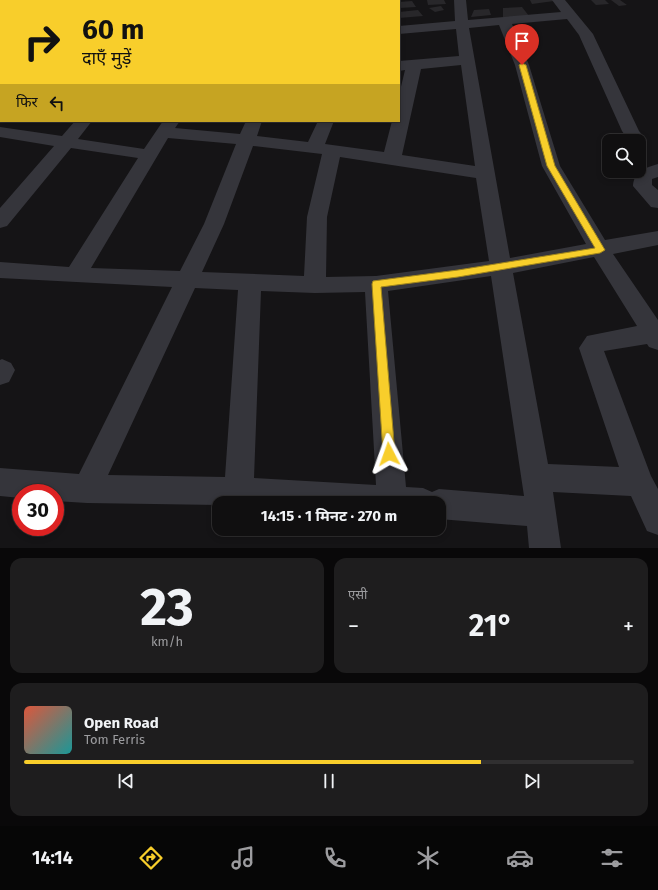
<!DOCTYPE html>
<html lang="hi">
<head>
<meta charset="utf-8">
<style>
	body { margin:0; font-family:"Fira Sans","Noto Sans Devanagari",sans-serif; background:#1e1d1e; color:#f1f3f6; height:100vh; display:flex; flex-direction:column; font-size:15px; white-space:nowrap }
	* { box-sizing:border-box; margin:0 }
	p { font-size:13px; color:#9c9c9f }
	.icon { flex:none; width:22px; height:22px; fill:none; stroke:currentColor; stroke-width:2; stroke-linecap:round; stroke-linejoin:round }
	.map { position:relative; height:548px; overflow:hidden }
	.details { display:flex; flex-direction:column; gap:10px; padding:10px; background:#090809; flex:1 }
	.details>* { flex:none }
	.guide { position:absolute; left:0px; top:0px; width:400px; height:122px; box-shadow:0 2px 6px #0003,0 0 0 1px #302f30; background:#f8ce2b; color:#111; overflow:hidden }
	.tools { position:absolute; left:602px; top:134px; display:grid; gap:8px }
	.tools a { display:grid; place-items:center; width:44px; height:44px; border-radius:8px; background:#100f10; box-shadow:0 2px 6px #0003,0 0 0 1px #302f30; font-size:20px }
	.speed { position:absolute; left:12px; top:484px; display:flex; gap:8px; font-size:20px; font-weight:700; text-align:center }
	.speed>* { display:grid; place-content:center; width:52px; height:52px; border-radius:50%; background:#100f10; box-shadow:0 2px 6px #0003,0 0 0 1px #302f30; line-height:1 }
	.speed .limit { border:6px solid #d22; background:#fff; color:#111 }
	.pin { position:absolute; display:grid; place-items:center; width:34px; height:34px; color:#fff; margin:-41px -17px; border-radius:50% 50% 50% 0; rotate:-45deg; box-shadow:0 0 4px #0007 }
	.pin .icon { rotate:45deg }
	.me { position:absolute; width:44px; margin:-22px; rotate:356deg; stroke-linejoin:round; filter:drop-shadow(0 0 3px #0008) }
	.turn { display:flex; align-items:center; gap:14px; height:84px; padding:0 16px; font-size:18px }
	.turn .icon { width:52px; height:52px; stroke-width:2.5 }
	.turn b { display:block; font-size:28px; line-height:34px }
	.then { display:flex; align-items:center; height:38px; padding:0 16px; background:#0003; gap:8px; font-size:15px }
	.big { font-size:30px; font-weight:700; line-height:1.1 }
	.details .widget { flex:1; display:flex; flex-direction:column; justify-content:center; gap:6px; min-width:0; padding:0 14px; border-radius:12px; background:#1e1d1e }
	.details .dial { align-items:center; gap:0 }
	.dial b { font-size:52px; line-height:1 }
	.song { display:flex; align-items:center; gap:12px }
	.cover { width:48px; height:48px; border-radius:6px; background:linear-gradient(135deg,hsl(10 70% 55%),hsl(180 70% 35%)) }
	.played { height:4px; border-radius:2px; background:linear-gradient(90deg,#f8ce2b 75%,#302f30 75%) }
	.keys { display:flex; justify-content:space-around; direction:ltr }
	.heat { display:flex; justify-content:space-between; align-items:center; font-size:22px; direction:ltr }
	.details .tiles { flex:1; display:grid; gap:10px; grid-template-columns:1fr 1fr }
	.widget:last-child { grid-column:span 2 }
	.trip { position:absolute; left:212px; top:496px; width:234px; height:40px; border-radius:12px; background:#100f10; box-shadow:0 2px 6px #0003,0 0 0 1px #302f30; font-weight:700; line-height:40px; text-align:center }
	.tab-bar { display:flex; height:64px; justify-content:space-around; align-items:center; background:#060606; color:#9c9c9f }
	.tab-bar .icon { width:28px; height:28px }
	.tab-bar .current { color:#f8ce2b }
	.tab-bar b { font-size:18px; color:#f1f3f6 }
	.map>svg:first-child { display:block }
	.building { fill:#28272a }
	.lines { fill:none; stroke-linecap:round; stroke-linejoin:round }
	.minor { fill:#35353b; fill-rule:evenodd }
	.route { fill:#f8ce2b; stroke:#a1861c }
</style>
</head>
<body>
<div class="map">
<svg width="658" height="548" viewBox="0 0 658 548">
	<rect width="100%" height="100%" fill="#151416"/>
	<!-- building -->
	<path class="building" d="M427,0H444L446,4L428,5Z
		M530,0H554V1L532,4Z
		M591,0H605L609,4L596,5Z
		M611,0H620L627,5L619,6Z
		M412,1L416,7L399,8V2Z
		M441,6L444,10L435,12L429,8Z
		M522,7L529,16L503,18V8Z
		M489,9L491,15L471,17L474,10Z
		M418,10L423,16L399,18V12Z"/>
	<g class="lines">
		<!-- minor -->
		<path class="minor" d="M285,0H297V1H285Z
			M350,0H362V1H350Z
			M454,0H466L468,20L561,12L552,0H565L593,34L639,131L647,141L644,145L639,146V141H629L622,131L579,35L567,19L512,24L529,65L560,166L605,240L658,231V245L613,254L658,320V350L649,347L647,344L604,351L651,476L658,489V535L647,531L631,496L553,492L561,548H529L527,526L439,519V503H219V505L87,503L55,501V493H21V498L0,496V468L79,474L172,287L0,278V262L69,267L138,158L71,148L7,226L0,228V208L54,146L0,137V127L62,136L75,121H92L78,139L144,149L163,121H180L175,128L240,134L246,121H262L257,136L308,142L318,121H334L325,144L384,152L392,121H399V95L405,70L399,71V61L459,56L456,29L399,34V26L455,21ZM499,25L515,65L542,166L586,244L510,258L469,28ZM461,65L475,166L402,155L421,69ZM168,138L236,144L204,224L180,271L91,268ZM253,146L322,154L307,217L304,276L202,272L224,224ZM340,157L476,178L489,261L376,276L326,277L327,217ZM594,257L637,326L587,336L579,348L619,467L548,464L513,273ZM491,276L524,496L439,489L432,492L423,488L406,487L388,291ZM195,288L238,290L225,477L108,475ZM261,291L315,293L365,292L376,485L254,478Z
			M658,164V177L652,179V185L658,190V208L651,207L633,186C634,171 645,168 658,164Z
			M2,359L11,363L15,370L9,382L0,385V360Z"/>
	</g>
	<!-- route -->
	<path class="route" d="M522,63L526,65L555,166L605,250L600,253L458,277L381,287L395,454L393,458L389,460L385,458L383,454L372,284L373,281L458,270L595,248L547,166L519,65Z"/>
</svg>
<div class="tools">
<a><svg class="icon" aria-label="search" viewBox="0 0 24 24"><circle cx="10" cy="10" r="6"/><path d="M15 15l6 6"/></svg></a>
</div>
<div class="speed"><div class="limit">30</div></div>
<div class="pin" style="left:522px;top:65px;background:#d93025"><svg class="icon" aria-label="arrive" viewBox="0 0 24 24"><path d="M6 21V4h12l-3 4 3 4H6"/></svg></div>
<svg class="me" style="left:389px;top:454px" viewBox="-20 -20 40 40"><path d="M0-17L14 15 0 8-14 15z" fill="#f8ce2b" stroke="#fff" stroke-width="4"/></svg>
<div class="trip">14:15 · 1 मिनट · 270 m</div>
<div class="guide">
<div class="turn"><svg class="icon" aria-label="right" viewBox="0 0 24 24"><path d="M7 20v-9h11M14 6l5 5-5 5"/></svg><div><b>60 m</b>दाएँ मुड़ें</div></div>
<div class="then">फिर<svg class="icon" aria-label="left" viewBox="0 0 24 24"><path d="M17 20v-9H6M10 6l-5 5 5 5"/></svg></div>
</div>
</div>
<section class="details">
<div class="tiles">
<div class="widget dial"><b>23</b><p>km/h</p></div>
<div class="widget"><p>एसी</p>
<div class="heat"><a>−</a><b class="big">21°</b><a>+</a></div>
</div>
<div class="widget">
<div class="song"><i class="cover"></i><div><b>Open Road</b><p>Tom Ferris</p></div></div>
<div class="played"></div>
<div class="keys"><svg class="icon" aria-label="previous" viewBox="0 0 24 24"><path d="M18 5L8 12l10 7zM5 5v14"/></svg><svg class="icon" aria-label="pause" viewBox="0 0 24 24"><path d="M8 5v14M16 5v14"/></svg><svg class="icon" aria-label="next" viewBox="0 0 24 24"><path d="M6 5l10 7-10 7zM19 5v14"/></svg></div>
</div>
</div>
</section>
<nav class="tab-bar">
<b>14:14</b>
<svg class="icon current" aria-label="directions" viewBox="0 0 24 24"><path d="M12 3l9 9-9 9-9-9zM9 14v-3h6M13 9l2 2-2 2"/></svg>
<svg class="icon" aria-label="music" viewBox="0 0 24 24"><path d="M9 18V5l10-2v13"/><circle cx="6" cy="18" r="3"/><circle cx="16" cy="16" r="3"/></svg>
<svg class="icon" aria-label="phone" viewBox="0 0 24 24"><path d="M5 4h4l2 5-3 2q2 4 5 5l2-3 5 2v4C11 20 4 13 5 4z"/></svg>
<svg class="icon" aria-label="climate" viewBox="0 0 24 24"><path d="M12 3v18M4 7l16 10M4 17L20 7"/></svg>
<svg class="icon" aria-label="car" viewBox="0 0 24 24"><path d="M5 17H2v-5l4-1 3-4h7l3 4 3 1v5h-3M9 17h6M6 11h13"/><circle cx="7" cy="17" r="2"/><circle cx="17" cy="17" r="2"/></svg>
<svg class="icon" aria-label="filters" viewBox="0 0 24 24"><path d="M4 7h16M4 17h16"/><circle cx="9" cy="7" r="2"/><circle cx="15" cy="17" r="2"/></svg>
</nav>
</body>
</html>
